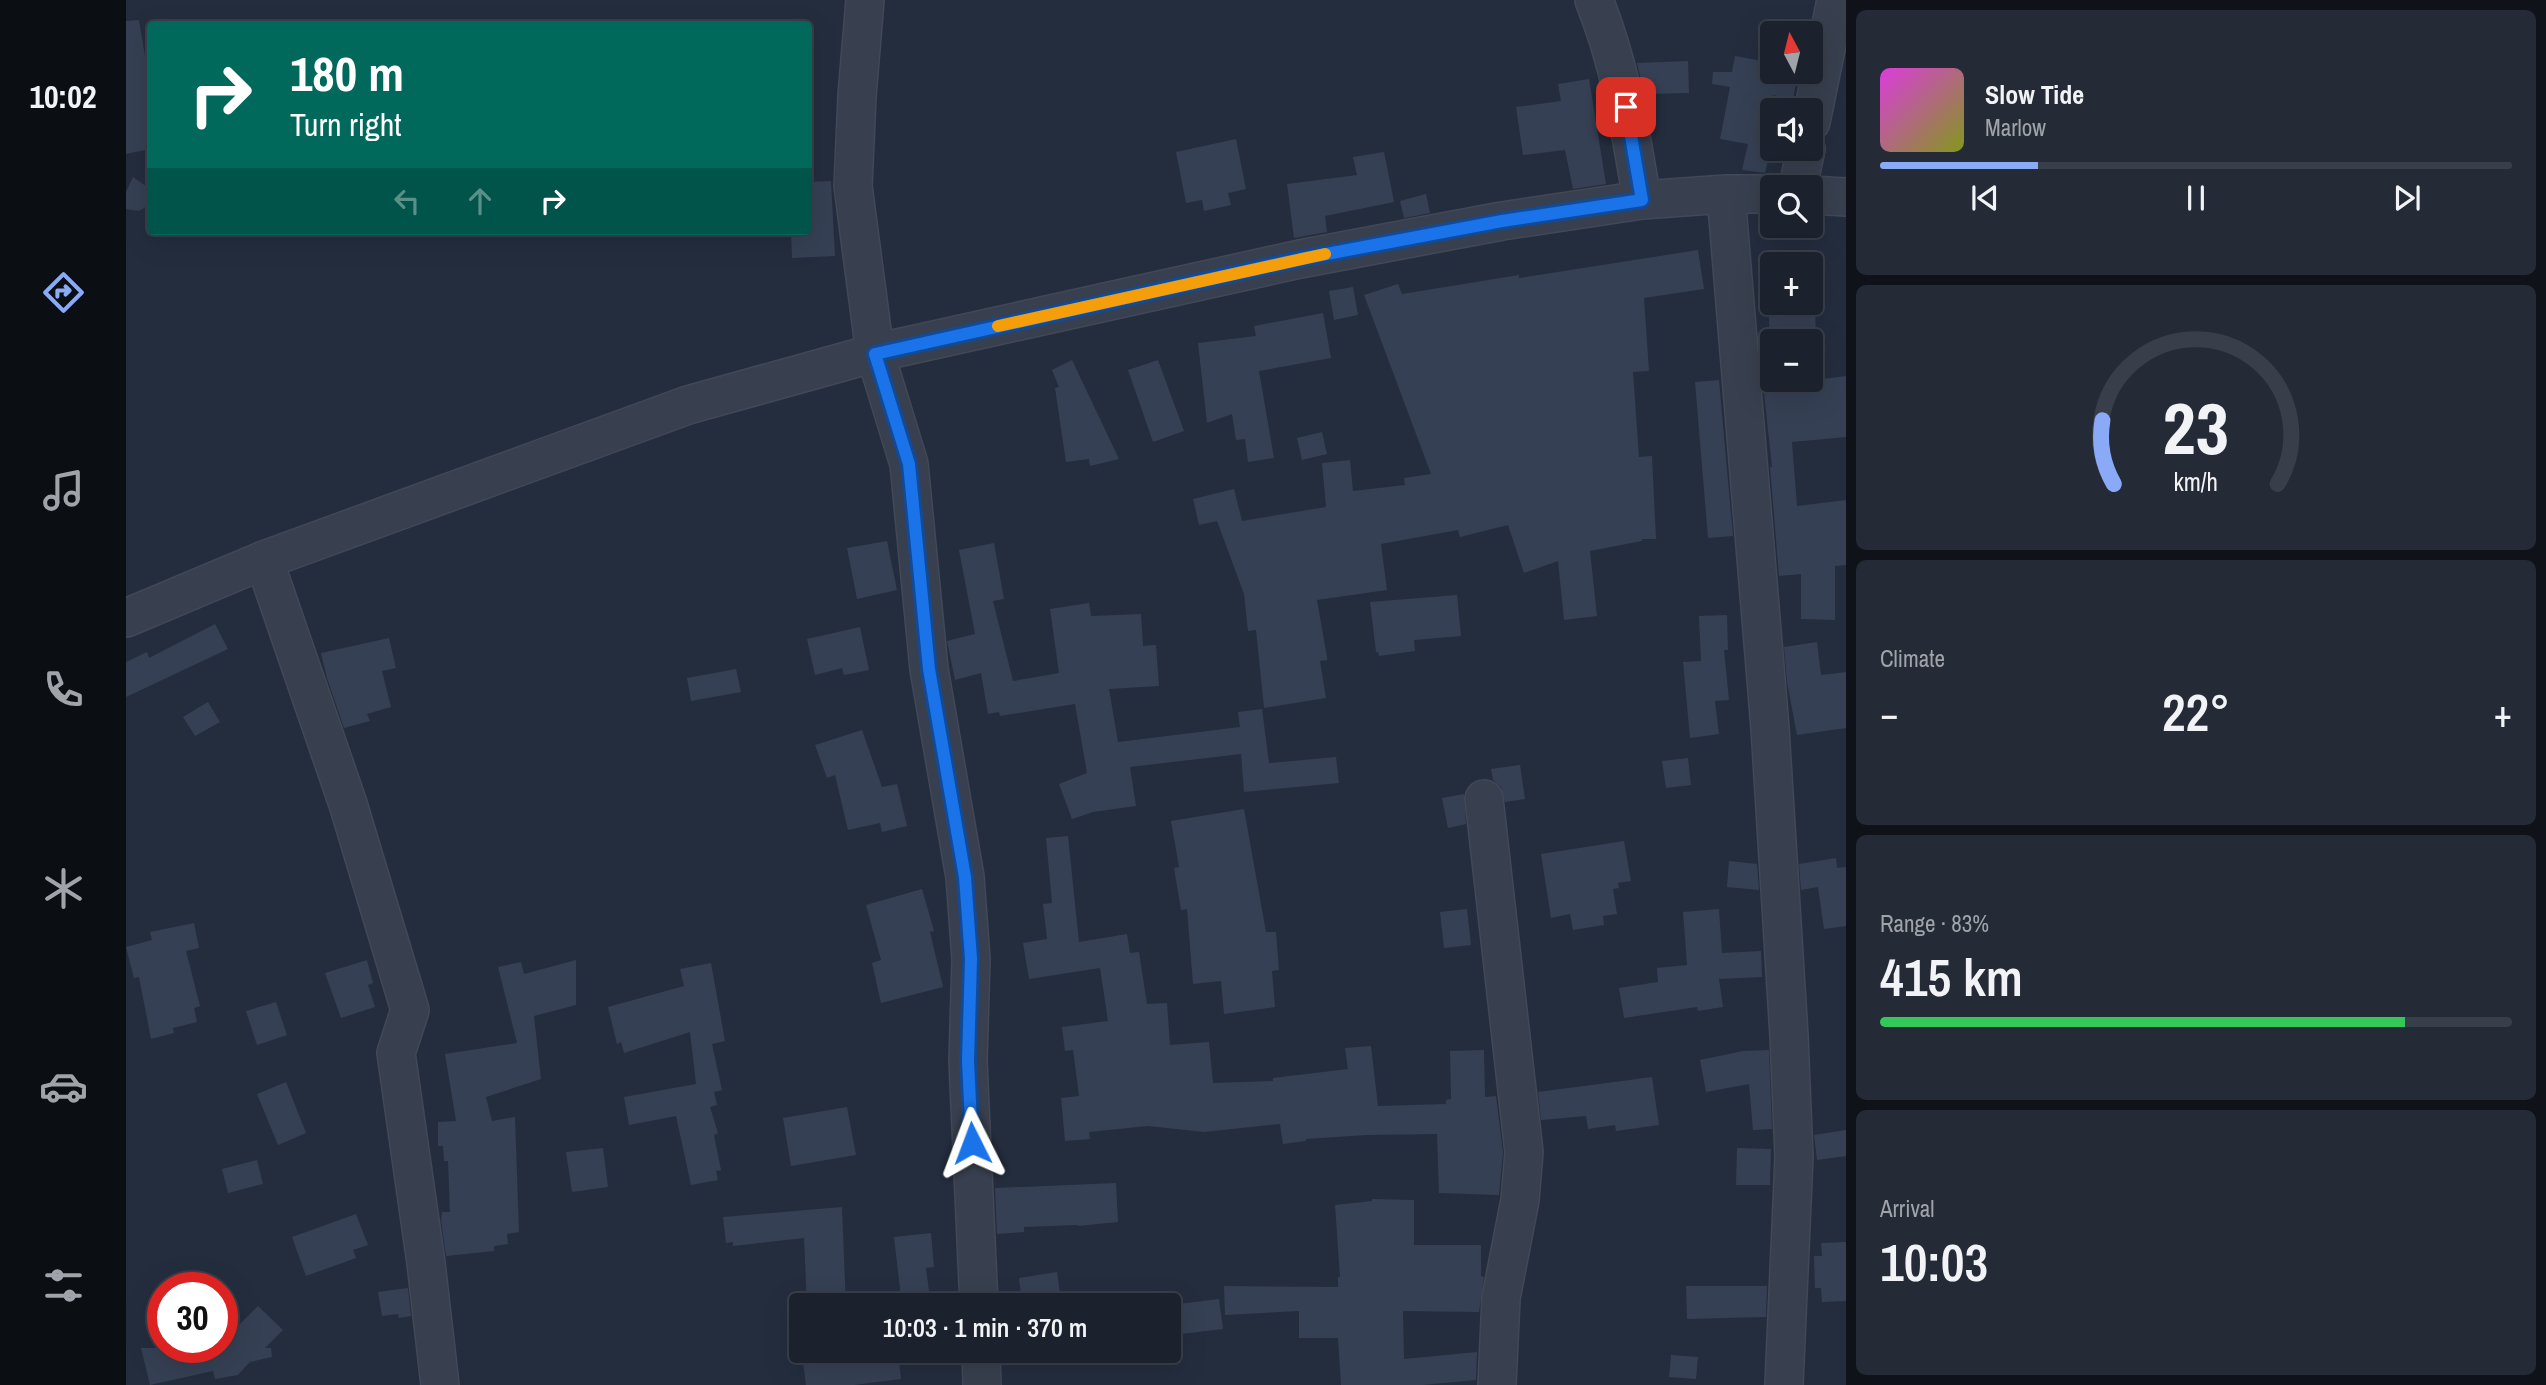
<!DOCTYPE html>
<html lang="en">
<head>
<meta charset="utf-8">
<style>
	body { margin:0; font-family:"Archivo Narrow",sans-serif; background:#242a36; color:#f1f3f6; height:100vh; display:flex; flex-direction:column; font-size:26px; white-space:nowrap }
	* { box-sizing:border-box; margin:0 }
	p { font-size:23px; color:#a0a4aa }
	.icon { flex:none; width:38px; height:38px; fill:none; stroke:currentColor; stroke-width:2; stroke-linecap:round; stroke-linejoin:round }
	.map { position:relative; flex:1; overflow:hidden }
	.side { display:flex; flex-direction:column; gap:10px; padding:10px; background:#0f1319; width:700px }
	.side>* { flex:none }
	.guide { position:absolute; left:21px; top:21px; width:665px; height:214px; border-radius:7px; box-shadow:0 7px 28px #0002,0 0 0 2px #393f4a; background:#00695c; color:#fff; overflow:hidden }
	.needle { width:46px; rotate:353deg }
	.controls { position:absolute; left:1634px; top:21px; display:grid; gap:14px }
	.controls a { display:grid; place-items:center; width:63px; height:63px; border-radius:7px; background:#1b222e; box-shadow:0 7px 28px #0002,0 0 0 2px #393f4a; font-size:35px }
	.speed { position:absolute; left:21px; top:1272px; display:flex; gap:14px; font-size:35px; font-weight:700; text-align:center }
	.speed>* { display:grid; place-content:center; width:91px; height:91px; border-radius:50%; background:#1b222e; box-shadow:0 7px 28px #0002,0 0 0 2px #393f4a; line-height:1 }
	.speed .limit { border:10px solid #d22; background:#fff; color:#111 }
	.pin { position:absolute; display:grid; place-items:center; width:60px; height:60px; color:#fff; margin:-30px; border-radius:14px; box-shadow:0 4px 10px #0006 }
	.me { position:absolute; width:77px; margin:-38px; rotate:357deg; stroke-linejoin:round; filter:drop-shadow(0 0 5px #0008) }
	.turn { display:flex; align-items:center; gap:24px; height:147px; padding:0 28px; font-size:32px }
	.turn .icon { width:91px; height:91px; stroke-width:2.5 }
	.turn b { display:block; font-size:49px; line-height:60px }
	.lanes { display:flex; align-items:center; height:66px; padding:0 28px; background:#0003; justify-content:center; gap:35px; direction:ltr }
	.lanes .off { opacity:.35 }
	.big { font-size:52px; font-weight:600; line-height:1.1 }
	.side .tile { flex:1; display:flex; flex-direction:column; justify-content:center; gap:10px; min-width:0; padding:0 24px; border-radius:10px; background:#242a36 }
	.side .dial { align-items:center; gap:0 }
	.dial svg { height:182px; overflow:visible; fill:none; stroke:#393f4a; stroke-width:7; stroke-linecap:round; text-anchor:middle }
	.dial text { fill:#f1f3f6; stroke:none }
	.song { display:flex; align-items:center; gap:21px }
	.cover { width:84px; height:84px; border-radius:10px; background:linear-gradient(135deg,hsl(300 70% 55%),hsl(70 70% 35%)) }
	.played { height:7px; border-radius:4px; background:linear-gradient(90deg,#8aaaf7 25%,#393f4a 25%) }
	.keys { display:flex; justify-content:space-around; direction:ltr }
	.heat { display:flex; justify-content:space-between; align-items:center; font-size:38px; direction:ltr }
	.charge { height:10px; border-radius:5px; background:linear-gradient(90deg,#34c759 83%,#393f4a 0) }
	.trip { position:absolute; left:663px; top:1293px; width:392px; height:70px; border-radius:7px; background:#1b222e; box-shadow:0 7px 28px #0002,0 0 0 2px #393f4a; font-weight:600; line-height:70px; text-align:center }
	main { display:flex; flex:1; min-height:0 }
	.tab-bar { display:flex; flex-direction:column; width:126px; justify-content:space-around; align-items:center; background:#0b0e12; color:#a0a4aa }
	.tab-bar .icon { width:49px; height:49px }
	.tab-bar .active { color:#8aaaf7 }
	.tab-bar b { font-size:32px; color:#f1f3f6 }
	.map>svg:first-child { display:block }
	.building { fill:#364054; fill-rule:evenodd }
	.lines { fill:none; stroke-linecap:round; stroke-linejoin:round }
	.minor-casing { stroke:#414857; stroke-width:40 }
	.minor { stroke:#383f4e; stroke-width:37 }
	.route-casing { stroke:#114b97; stroke-width:18 }
	.route { stroke:#1a73e8; stroke-width:12 }
	.slow { stroke:#f59e0b; stroke-width:12 }
</style>
</head>
<body>
<main>
<nav class="tab-bar">
<b>10:02</b>
<svg class="icon active" aria-label="directions" viewBox="0 0 24 24"><path d="M12 3l9 9-9 9-9-9zM9 14v-3h6M13 9l2 2-2 2"/></svg>
<svg class="icon" aria-label="music" viewBox="0 0 24 24"><path d="M9 18V5l10-2v13"/><circle cx="6" cy="18" r="3"/><circle cx="16" cy="16" r="3"/></svg>
<svg class="icon" aria-label="phone" viewBox="0 0 24 24"><path d="M5 4h4l2 5-3 2q2 4 5 5l2-3 5 2v4C11 20 4 13 5 4z"/></svg>
<svg class="icon" aria-label="climate" viewBox="0 0 24 24"><path d="M12 3v18M4 7l16 10M4 17L20 7"/></svg>
<svg class="icon" aria-label="car" viewBox="0 0 24 24"><path d="M5 17H2v-5l4-1 3-4h7l3 4 3 1v5h-3M9 17h6M6 11h13"/><circle cx="7" cy="17" r="2"/><circle cx="17" cy="17" r="2"/></svg>
<svg class="icon" aria-label="filters" viewBox="0 0 24 24"><path d="M4 7h16M4 17h16"/><circle cx="9" cy="7" r="2"/><circle cx="15" cy="17" r="2"/></svg>
</nav>
<div class="map">
<svg width="1720" height="1385" viewBox="0 0 1720 1385">
	<rect width="100%" height="100%" fill="#242d3e"/>
	<!-- building -->
	<path class="building" d="M13,20L24,87V149L0,154V21Z
		M1609,56L1647,63V72H1672L1667,99L1647,95V137L1639,173L1616,170L1622,144L1594,139L1604,87L1586,84L1587,72H1606Z
		M1562,61L1563,93L1518,94L1511,63Z
		M1463,79L1480,184L1447,189L1439,150L1397,155L1390,107L1435,101L1432,84Z
		M1110,139L1120,189L1102,193L1105,205L1078,211L1076,200L1060,203L1050,152Z
		M1258,152L1268,202L1199,216L1201,232L1168,238L1161,184L1231,175L1227,157Z
		M7,177L24,189V204L13,211L0,209V192Z
		M705,181L709,256L666,258L665,231H682V182Z
		M1300,194L1304,213L1278,218L1274,201Z
		M1572,250L1578,289L1518,298L1523,371L1507,372L1513,457L1526,456L1530,539H1516V541L1464,551L1471,616L1438,620L1432,561L1398,573L1382,525L1334,537L1332,530L1255,544L1261,590L1191,600L1201,657V660L1194,661L1200,698L1138,708L1130,630L1122,631L1118,594L1091,521L1073,525L1067,499L1108,489L1116,521L1200,507L1196,463L1224,460L1227,491L1279,485L1278,478L1305,474L1238,295L1272,284L1276,294L1393,275V278Z
		M1647,264V303H1685V264H1671H1689L1690,380L1720,376V437L1666,442L1671,506L1720,500V565L1709,566V620L1675,619V574L1653,576L1644,467H1646L1635,365L1644,364L1643,315H1637L1636,265ZM1647,341H1685V380H1647Z
		M1227,287L1232,315L1208,320L1203,291Z
		M1197,313L1205,358L1133,371L1148,458L1122,462L1119,439L1110,440L1106,414L1081,423L1072,343L1130,336L1128,326Z
		M946,360L993,459L964,466L963,459L940,462L929,388L933,387L926,370Z
		M1032,360L1058,431L1027,442L1002,370Z
		M1593,380L1607,536L1582,538L1569,382Z
		M1196,432L1201,454L1176,460L1171,438Z
		M761,541L771,590L731,599L721,548Z
		M868,543L878,599L867,601L887,681L933,673L924,609L963,603L965,616L1015,614L1017,646L1030,645L1033,686L983,689L992,742L1114,727L1112,712L1136,709L1143,763L1210,757L1213,783L1118,792L1115,754L1004,767L1010,806L967,812L946,819L933,784L961,773L949,704L874,716L873,712L862,714L855,673L829,680L821,641L849,634L833,550Z
		M1331,595L1335,636L1288,640L1289,651L1253,656L1252,652H1250L1244,602Z
		M1601,615L1602,650H1598L1603,700L1589,701L1593,734L1564,738L1557,662L1575,661L1573,616Z
		M89,624L102,649L0,697V662L21,652L23,658Z
		M734,627L743,670L718,675L716,668L689,675L681,639Z
		M263,638L270,668L256,671L265,707L241,714L244,721L218,728L201,678L195,653Z
		M1691,642L1695,675L1720,672V728L1671,735L1661,682L1658,647Z
		M610,669L615,692L565,701L561,678Z
		M82,702L94,722L69,736L57,717Z
		M736,730L756,787L771,784L781,826L756,832L754,823L722,830L709,775L701,778L689,745Z
		M1562,758L1565,785L1540,788L1536,761Z
		M1394,765L1399,799L1379,802L1375,787L1367,780L1365,769Z
		M1338,794L1340,824L1322,828L1316,798Z
		M1118,809L1140,932H1150L1153,970L1146,971L1149,1007L1098,1014L1095,981L1067,984L1061,909L1055,910L1048,868L1053,867L1045,821Z
		M942,836L953,942L1001,934L1004,953L1013,952L1021,1004L1041,1003L1044,1045L1083,1042L1087,1083L1147,1081V1078L1222,1069L1219,1048L1245,1046L1252,1106L1320,1104V1100L1325,1099L1324,1051L1358,1050L1359,1097L1370,1096L1377,1152L1373,1195L1313,1193L1311,1134L1240,1135L1180,1139V1141L1157,1144L1154,1124L1078,1132L1022,1126L963,1132L964,1139L939,1141L935,1098L953,1096L947,1050L939,1051L936,1027L982,1021L974,968L903,979L897,943L921,939L917,904L926,903L920,838Z
		M1498,841L1505,881L1492,883L1493,888L1487,889L1491,914L1477,916L1478,925L1447,930L1444,914L1425,918L1415,854Z
		M1710,858L1711,868L1720,867V926L1698,929L1692,887L1675,890L1673,864Z
		M1603,861L1631,864L1633,890L1601,887Z
		M796,889L808,931L804,932L817,987L755,1003L746,963L755,960L740,905Z
		M1341,909L1345,945L1318,948L1314,912Z
		M1593,909L1596,953L1635,951L1636,977L1593,979L1597,1007L1572,1011L1571,1007L1498,1018L1493,988L1532,982L1531,968L1561,965L1557,912Z
		M68,923L73,948L60,951L74,1006L68,1008L71,1022L47,1028L48,1033L25,1039L13,977L8,978L0,947L26,940L24,932Z
		M241,960L247,983L242,985L249,1007L215,1018L199,973Z
		M450,960V1005L408,1016L415,1079L360,1097L366,1121L389,1117L393,1232L381,1234L382,1244L368,1246V1251L320,1256L315,1220L316,1212H324L322,1161H318L317,1146H312V1122L330,1121L319,1054L391,1043L372,967L395,962L398,974Z
		M585,963L599,1041L586,1044L596,1090L588,1092L591,1105L584,1107L592,1133L588,1135L595,1170L590,1171L592,1180L565,1185L550,1116L503,1125L498,1097L570,1084L564,1032L498,1053L495,1042L491,1044L482,1007L558,986L554,969Z
		M150,1002L161,1035L131,1045L120,1011Z
		M1643,1050L1646,1129L1627,1130L1623,1084L1580,1092L1574,1060L1617,1051Z
		M1526,1077L1533,1125L1490,1131L1489,1125L1462,1129L1460,1116L1415,1120L1412,1092Z
		M160,1082L180,1133L152,1145L131,1094Z
		M721,1107L730,1155L665,1166L657,1118Z
		M1720,1130V1156L1691,1160L1688,1135Z
		M477,1148L482,1187L446,1192L440,1152Z
		M1611,1148L1645,1149L1644,1185H1610Z
		M131,1160L137,1184L102,1193L96,1169Z
		M990,1183L992,1222L952,1226V1225L898,1227V1232L871,1234L869,1188Z
		M1246,1199L1288,1200V1245H1355V1276L1358,1277L1353,1312L1277,1311L1278,1359L1351,1352L1350,1380L1297,1385H1215L1212,1338H1173V1311L1099,1315L1098,1286L1212,1287V1277H1214L1209,1205L1246,1201Z
		M716,1207L720,1306H681L678,1238L607,1246V1242L600,1243L597,1217Z
		M230,1214L242,1245L227,1250L230,1258L180,1276L166,1237Z
		M805,1233L808,1267L800,1268L805,1306H776L768,1237Z
		M1720,1242V1301L1696,1302L1695,1288H1689L1688,1256H1696L1695,1243Z
		M931,1272L935,1300L896,1306L893,1278Z
		M1560,1286H1641L1640,1317L1561,1319Z
		M282,1288L285,1316L273,1318L272,1314L256,1316L252,1292Z
		M1093,1299L1097,1329L1055,1334L1052,1304Z
		M132,1306L157,1330L139,1348H145L146,1357L124,1362L112,1375L89,1379L87,1371L24,1385L15,1348H96V1342Z
		M743,1351H772L775,1379L728,1385H680L677,1361L744,1354Z
		M1545,1355L1572,1357L1570,1379L1543,1377Z"/>
	<g class="lines">
		<defs>
			<path id="minor" d="M739,0L731,96L727,186L749,353L783,464L803,669L839,877L845,959L842,1061L853,1306
				M1468,0C1495,67 1504,129 1516,200
				M1685,122L1710,0
				M1672,187L1680,149
				M1600,194L1644,728L1663,1036L1668,1157L1658,1385
				M1685,195L1720,197
				M138,560L222,804L284,1010L270,1053L300,1263L314,1385
				M0,618L138,560L562,405L749,353L1174,259L1376,221L1516,200L1600,194H1647
				M1358,799L1398,1152L1394,1200L1375,1298L1371,1385
				M855,1351L856,1385"/>
		</defs>
		<!-- minor casing -->
		<use href="#minor" class="minor-casing"/>
		<!-- minor -->
		<use href="#minor" class="minor"/>
	</g>
	<g class="lines">
		<defs>
			<path id="route" d="M846,1143L842,1061L845,959L839,877L803,669L783,464L749,354L1174,259L1376,221L1516,200L1500,107"/>
		</defs>
		<!-- route casing -->
		<use href="#route" class="route-casing"/>
		<!-- route -->
		<use href="#route" class="route"/>
		<!-- slow -->
		<path class="slow" d="M872,326L1199,254"/>
	</g>
</svg>
<div class="controls">
<a><svg class="needle" viewBox="-14 -14 28 28"><path d="M0-13l5 13h-10z" fill="#e53935"/><path d="M0 13l5-13h-10z" fill="#a0a4aa"/></svg></a>
<a><svg class="icon" aria-label="sound" viewBox="0 0 24 24"><path d="M4 9h4l5-4v14l-5-4H4zM17 9q2 3 0 6"/></svg></a>
<a><svg class="icon" aria-label="search" viewBox="0 0 24 24"><circle cx="10" cy="10" r="6"/><path d="M15 15l6 6"/></svg></a>
<a>+</a>
<a>−</a>
</div>
<div class="speed"><div class="limit">30</div></div>
<div class="pin" style="left:1500px;top:107px;background:#d93025"><svg class="icon" aria-label="arrive" viewBox="0 0 24 24"><path d="M6 21V4h12l-3 4 3 4H6"/></svg></div>
<svg class="me" style="left:846px;top:1143px" viewBox="-20 -20 40 40"><path d="M0-17L14 15 0 8-14 15z" fill="#1a73e8" stroke="#fff" stroke-width="4"/></svg>
<div class="trip">10:03 · 1 min · 370 m</div>
<div class="guide">
<div class="turn"><svg class="icon" aria-label="right" viewBox="0 0 24 24"><path d="M7 20v-9h11M14 6l5 5-5 5"/></svg><div><b>180 m</b>Turn right</div></div>
<div class="lanes"><svg class="icon off" aria-label="left" viewBox="0 0 24 24"><path d="M17 20v-9H6M10 6l-5 5 5 5"/></svg><svg class="icon off" aria-label="ahead" viewBox="0 0 24 24"><path d="M12 20V5M6 11l6-6 6 6"/></svg><svg class="icon" aria-label="right" viewBox="0 0 24 24"><path d="M7 20v-9h11M14 6l5 5-5 5"/></svg></div>
</div>
</div>
<section class="side">
<div class="tile">
<div class="song"><i class="cover"></i><div><b>Slow Tide</b><p>Marlow</p></div></div>
<div class="played"></div>
<div class="keys"><svg class="icon" aria-label="previous" viewBox="0 0 24 24"><path d="M18 5L8 12l10 7zM5 5v14"/></svg><svg class="icon" aria-label="pause" viewBox="0 0 24 24"><path d="M8 5v14M16 5v14"/></svg><svg class="icon" aria-label="next" viewBox="0 0 24 24"><path d="M6 5l10 7-10 7zM19 5v14"/></svg></div>
</div>
<div class="tile dial"><svg viewBox="0 0 100 80">
<path d="M14 69A42 42 0 1 1 86 69"/>
<path d="M14 69A42 42 0 0 1 9 41" stroke="#8aaaf7"/>
<text x="50" y="56" font-size="32" font-weight="700">23</text>
<text x="50" y="72" font-size="11">km/h</text>
</svg></div>
<div class="tile"><p>Climate</p>
<div class="heat"><a>−</a><b class="big">22°</b><a>+</a></div>
</div>
<div class="tile"><p>Range · 83%</p><b class="big">415 km</b><div class="charge"></div></div>
<div class="tile"><p>Arrival</p><b class="big">10:03</b></div>
</section>
</main>
</body>
</html>
